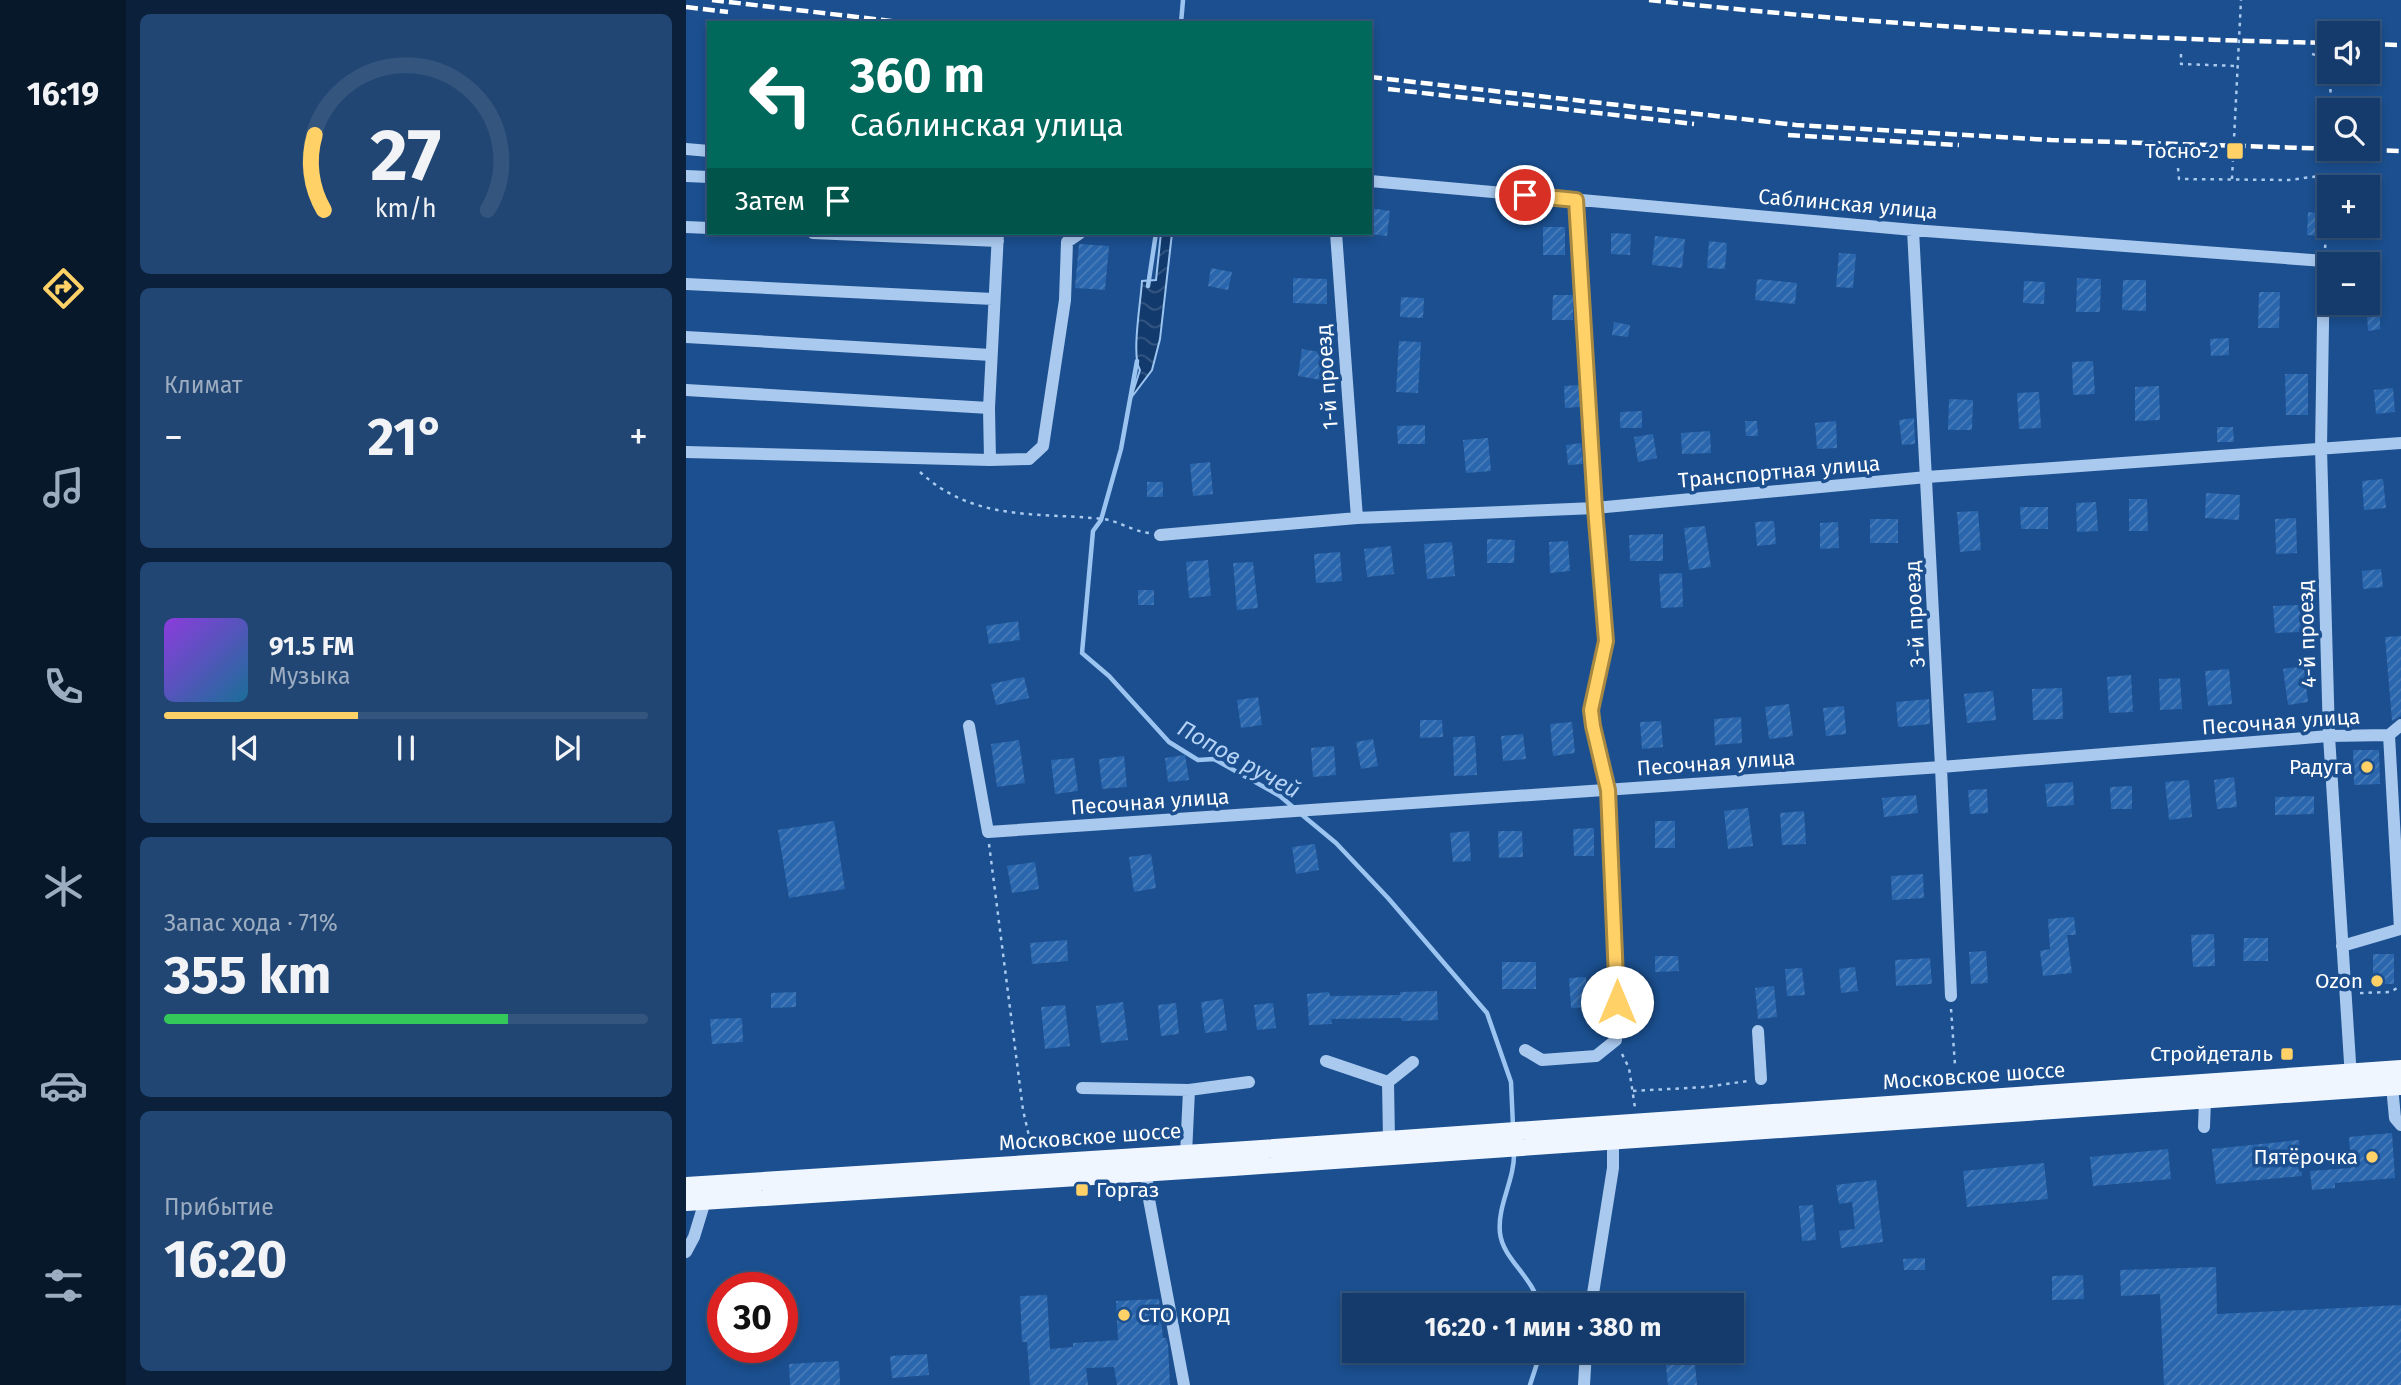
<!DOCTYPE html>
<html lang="ru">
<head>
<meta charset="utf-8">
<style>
	body { margin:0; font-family:"Fira Sans",sans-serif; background:#214673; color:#f1f3f6; height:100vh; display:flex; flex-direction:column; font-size:26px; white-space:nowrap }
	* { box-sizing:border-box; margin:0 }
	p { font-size:23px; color:#9dadc1 }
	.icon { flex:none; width:38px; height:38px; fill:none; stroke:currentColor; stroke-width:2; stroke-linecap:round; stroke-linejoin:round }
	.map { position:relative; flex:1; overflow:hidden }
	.panel { display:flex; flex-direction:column; gap:14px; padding:14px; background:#0b203b; width:560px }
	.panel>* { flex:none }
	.hud { position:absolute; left:21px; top:21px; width:665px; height:214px; border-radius:0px; box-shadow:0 4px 10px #0003,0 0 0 2px #33557e; background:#00695c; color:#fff; overflow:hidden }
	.buttons { position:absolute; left:1631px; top:21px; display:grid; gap:14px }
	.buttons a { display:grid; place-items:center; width:63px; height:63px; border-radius:0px; background:#143b6b; box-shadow:0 4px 10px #0003,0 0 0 2px #33557e; font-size:35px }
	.speed { position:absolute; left:21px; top:1272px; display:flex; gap:14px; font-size:35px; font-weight:700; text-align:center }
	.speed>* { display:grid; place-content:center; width:91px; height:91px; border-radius:50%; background:#143b6b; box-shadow:0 4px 10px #0003,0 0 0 2px #33557e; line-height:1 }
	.speed .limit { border:10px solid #d22; background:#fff; color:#111 }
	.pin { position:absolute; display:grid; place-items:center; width:60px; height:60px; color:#fff; margin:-30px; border:4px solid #fff; border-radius:50%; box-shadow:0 2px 7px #0007 }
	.me { position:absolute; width:77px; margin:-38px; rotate:0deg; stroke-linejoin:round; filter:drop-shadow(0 0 5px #0008) }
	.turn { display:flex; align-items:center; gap:24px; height:147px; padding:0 28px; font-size:32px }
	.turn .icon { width:91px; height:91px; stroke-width:2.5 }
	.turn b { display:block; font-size:49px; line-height:60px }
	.then { display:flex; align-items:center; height:66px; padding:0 28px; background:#0003; gap:14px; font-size:26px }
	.big { font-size:52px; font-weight:700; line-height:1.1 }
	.panel .widget { flex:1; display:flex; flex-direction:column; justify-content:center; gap:10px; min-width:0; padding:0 24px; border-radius:10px; background:#214673 }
	.panel .dial { align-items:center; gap:0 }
	.dial svg { height:182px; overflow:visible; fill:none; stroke:#33557e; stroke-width:7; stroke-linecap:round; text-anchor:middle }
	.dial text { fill:#f1f3f6; stroke:none }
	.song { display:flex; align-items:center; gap:21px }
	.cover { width:84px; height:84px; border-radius:10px; background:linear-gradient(135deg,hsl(270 70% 55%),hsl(200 70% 35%)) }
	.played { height:7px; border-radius:4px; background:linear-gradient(90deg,#ffd166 40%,#33557e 40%) }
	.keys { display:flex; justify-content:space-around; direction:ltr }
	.heat { display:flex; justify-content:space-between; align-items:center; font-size:38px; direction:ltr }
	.charge { height:10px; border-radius:5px; background:linear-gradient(90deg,#34c759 71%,#33557e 0) }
	.trip { position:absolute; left:656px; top:1293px; width:402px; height:70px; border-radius:0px; background:#143b6b; box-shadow:0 4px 10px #0003,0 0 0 2px #33557e; font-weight:700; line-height:70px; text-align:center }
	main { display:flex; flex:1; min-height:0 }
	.menu { display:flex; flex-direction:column; width:126px; justify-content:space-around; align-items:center; background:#08182b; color:#9dadc1 }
	.menu .icon { width:49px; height:49px }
	.menu .current { color:#ffd166 }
	.menu b { font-size:32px; color:#f1f3f6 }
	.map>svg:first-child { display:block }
	.water { fill:url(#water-waves); stroke:#9cc4f0; stroke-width:2 }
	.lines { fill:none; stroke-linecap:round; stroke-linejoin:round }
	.stream { stroke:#9cc4f0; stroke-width:4.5 }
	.building { fill:url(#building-hatch) }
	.path { stroke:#a9c9ee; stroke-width:2.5; stroke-dasharray:3.5 5; stroke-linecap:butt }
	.minor { stroke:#a9c9ee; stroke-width:12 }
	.major { stroke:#f0f6ff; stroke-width:18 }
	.rail { stroke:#fff; stroke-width:4.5; stroke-dasharray:12 5; stroke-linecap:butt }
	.path-bridge { stroke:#a9c9ee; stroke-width:2.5; stroke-dasharray:3.5 5; stroke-linecap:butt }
	.route-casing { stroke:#a68842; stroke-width:18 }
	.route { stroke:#ffd166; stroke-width:12 }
	.poi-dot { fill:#ffd166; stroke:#1b4f8f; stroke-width:2.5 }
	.labels { text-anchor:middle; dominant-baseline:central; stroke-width:7; stroke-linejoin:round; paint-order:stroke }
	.poi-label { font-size:21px; fill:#fff; stroke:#1b4f8f; text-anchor:end }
	.street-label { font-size:21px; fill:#fff; stroke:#1b4f8f }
	.water-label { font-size:23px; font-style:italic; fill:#b5d3f5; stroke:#1b4f8f }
</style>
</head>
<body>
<main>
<nav class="menu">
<b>16:19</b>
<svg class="icon current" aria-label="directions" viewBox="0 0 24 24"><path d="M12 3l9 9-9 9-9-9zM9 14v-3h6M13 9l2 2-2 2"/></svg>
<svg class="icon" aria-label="music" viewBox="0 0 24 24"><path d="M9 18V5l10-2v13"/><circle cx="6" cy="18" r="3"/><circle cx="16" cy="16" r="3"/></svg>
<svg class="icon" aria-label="phone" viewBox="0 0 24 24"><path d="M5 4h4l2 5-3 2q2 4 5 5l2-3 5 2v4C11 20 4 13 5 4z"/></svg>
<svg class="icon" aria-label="climate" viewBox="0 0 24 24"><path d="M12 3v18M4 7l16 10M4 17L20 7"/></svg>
<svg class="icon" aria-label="car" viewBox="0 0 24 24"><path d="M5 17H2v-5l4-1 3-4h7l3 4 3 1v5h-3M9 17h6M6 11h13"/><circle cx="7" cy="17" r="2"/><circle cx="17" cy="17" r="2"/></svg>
<svg class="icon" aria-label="filters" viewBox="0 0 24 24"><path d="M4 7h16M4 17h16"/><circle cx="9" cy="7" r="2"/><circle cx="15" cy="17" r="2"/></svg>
</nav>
<section class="panel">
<div class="widget dial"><svg viewBox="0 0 100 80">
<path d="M14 69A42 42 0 1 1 86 69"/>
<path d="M14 69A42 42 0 0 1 10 36" stroke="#ffd166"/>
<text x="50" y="56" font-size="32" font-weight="700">27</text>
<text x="50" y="72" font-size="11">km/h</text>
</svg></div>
<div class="widget"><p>Климат</p>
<div class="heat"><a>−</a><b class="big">21°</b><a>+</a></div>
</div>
<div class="widget">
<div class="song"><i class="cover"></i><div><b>91.5 FM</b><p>Музыка</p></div></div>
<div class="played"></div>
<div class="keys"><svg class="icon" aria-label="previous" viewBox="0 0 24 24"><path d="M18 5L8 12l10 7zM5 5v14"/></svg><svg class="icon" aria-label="pause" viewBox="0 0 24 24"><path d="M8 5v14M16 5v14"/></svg><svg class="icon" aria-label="next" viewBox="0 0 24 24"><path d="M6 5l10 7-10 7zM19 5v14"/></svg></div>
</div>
<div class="widget"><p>Запас хода · 71%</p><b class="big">355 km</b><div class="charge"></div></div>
<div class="widget"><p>Прибытие</p><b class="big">16:20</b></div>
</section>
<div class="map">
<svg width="1715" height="1385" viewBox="0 0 1715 1385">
	<defs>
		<pattern id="water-waves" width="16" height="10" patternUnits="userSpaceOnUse" patternTransform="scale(1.75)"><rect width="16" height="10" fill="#123a6d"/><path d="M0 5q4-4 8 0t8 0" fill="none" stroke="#365883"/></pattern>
		<pattern id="building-hatch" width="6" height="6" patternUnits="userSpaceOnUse" patternTransform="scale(1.75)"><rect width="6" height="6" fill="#2a66ad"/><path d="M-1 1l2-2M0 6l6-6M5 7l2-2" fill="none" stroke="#4a7db9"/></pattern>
	</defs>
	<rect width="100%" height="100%" fill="#1b4f8f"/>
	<!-- water -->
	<path class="water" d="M475,233H486L474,339L466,370L445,398L454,370C445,356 455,301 456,281L470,280Z"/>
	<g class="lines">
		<!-- stream -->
		<path class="stream" d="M495,23L497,0
			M462,286L470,233
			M451,361L435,449L415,520L407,531L396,653L423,676L483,742L512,760L528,759L594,796L608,808
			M615,814L650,843L702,898L801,1013L825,1082L827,1126
			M828,1152C829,1180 811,1205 814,1233C817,1260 848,1277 853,1306
			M844,1385L855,1351"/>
	</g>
	<!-- building -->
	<path class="building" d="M684,208L704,211L701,236L684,234Z
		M1622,212L1638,214L1636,236L1621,235Z
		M857,227H879V255H857Z
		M925,233L945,234L944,255L925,254Z
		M969,236L999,239L996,268L966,265Z
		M1023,241L1041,243L1039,269L1021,268Z
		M393,244L423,246L419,290L389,288Z
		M1153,253L1170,254L1167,288L1150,287Z
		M525,268L546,272L542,290L522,286Z
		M607,278L641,279V304L607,303Z
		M1391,278L1415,279L1414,312H1390Z
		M1071,279L1111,283L1109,304L1069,300Z
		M1437,280H1460V311L1436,310Z
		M1338,281L1359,282L1358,304L1337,303Z
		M1573,292H1594L1593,328H1572Z
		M867,295H887V320H866Z
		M715,297L738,298L737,318L714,317Z
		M1681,314L1694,315V329L1682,331Z
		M928,322L944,325L942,337L926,335Z
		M1543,338V355L1525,356L1524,339Z
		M713,341L735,342L732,393L710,392Z
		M616,349L646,354L641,381L612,376Z
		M1407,361L1409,394L1387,395L1386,362Z
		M1599,374H1622V415H1600Z
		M893,385L894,407L879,408L878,386Z
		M1473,386L1474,420L1449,421V387Z
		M1707,388L1709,412L1690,414L1688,390Z
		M1353,392L1355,428L1333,429L1331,393Z
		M1263,399L1287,400L1286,430H1262Z
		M956,411V428H934V412Z
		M1228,418L1229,444L1216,445L1213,420Z
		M1059,421H1071L1072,436H1060Z
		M1150,421L1151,448L1131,449L1129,423Z
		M739,425V444H712L711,426Z
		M1531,427H1547L1548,442H1531Z
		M1024,431L1025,453L996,454L995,433Z
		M967,434L971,458L952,462L948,437Z
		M802,438L805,471L780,473L777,440Z
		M895,443L897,464L882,465L880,445Z
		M524,462L527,494L507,496L504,464Z
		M1697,479L1700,508L1678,510L1676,481Z
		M461,482H477V497H461Z
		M1520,493L1554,495L1553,520L1519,518Z
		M1443,499H1461L1462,531H1443Z
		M1410,502L1412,531L1391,532L1390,503Z
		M1334,507H1362V529H1335Z
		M1292,511L1295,550L1274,552L1271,512Z
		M1610,518L1611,553L1590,554L1589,519Z
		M1184,519H1212V543H1184Z
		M1088,521L1090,544L1071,546L1069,522Z
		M1152,522L1153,548L1134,549V523Z
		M1019,526L1025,567L1003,570L998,528Z
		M977,534V561H944L943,535Z
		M801,539L829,540L828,563H801Z
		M882,541L884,571L864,573L863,542Z
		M766,542L769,576L741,579L738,544Z
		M705,546L708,574L681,577L678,549Z
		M654,552L656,581L630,583L628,554Z
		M522,560L525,596L503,598L500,562Z
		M567,562L572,608L551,610L547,563Z
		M1695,569L1697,587L1677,589L1676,571Z
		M996,573L997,607L975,608L973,574Z
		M452,590H468V605H452Z
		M1614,605L1615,632L1589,633L1587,606Z
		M332,621L334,640L303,644L300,626Z
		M1715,636V716L1706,721L1699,637Z
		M1618,666L1622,702L1602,705L1597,669Z
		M1543,669L1546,704L1522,706L1519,671Z
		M1445,675L1447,712L1423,713L1421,677Z
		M338,677L343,698L310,705L305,684Z
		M1494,678L1496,709L1474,710L1473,679Z
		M1376,688L1377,719L1347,720L1346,689Z
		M1307,691L1310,720L1281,723L1278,694Z
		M572,697L576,725L555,728L551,700Z
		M1243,699L1244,724L1212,727L1210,702Z
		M1103,704L1107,736L1083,739L1079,707Z
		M1158,706L1160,734L1140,736L1137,708Z
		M1055,717L1056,743L1029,745L1028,719Z
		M734,720H756L757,737L734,738Z
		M975,721L977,747L956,749L954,722Z
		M886,722L889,753L867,756L864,724Z
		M837,734L840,759L817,761L815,736Z
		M789,736L791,775L768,776L767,737Z
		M687,739L692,766L675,769L670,742Z
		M333,740L339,783L311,787L305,744Z
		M648,746L650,775L627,777L625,748Z
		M1667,750H1693L1694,784L1668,785Z
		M499,755L503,780L482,782L479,758Z
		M438,756L441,787L416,789L413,759Z
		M388,758L392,791L369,794L365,760Z
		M1548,777L1551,807L1531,809L1528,780Z
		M1503,780L1506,817L1483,820L1479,782Z
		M1387,782L1388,805L1361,807L1359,784Z
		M1446,786V809H1425L1424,787Z
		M1301,789L1302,813L1284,814L1282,790Z
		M1230,795L1232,813L1198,817L1196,798Z
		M1628,796V814L1589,815V797Z
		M1062,808L1067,846L1042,849L1038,811Z
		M1118,811L1120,844L1096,845L1094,813Z
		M148,821L159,889L103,898L92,830Z
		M969,821H989V848H969Z
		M908,828V856H888L887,829Z
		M783,831L785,861L767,862L764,833Z
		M812,831H836L837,857L813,858Z
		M629,844L633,870L610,874L606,847Z
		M465,854L470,888L448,892L443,857Z
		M349,862L353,889L326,893L321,866Z
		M1237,874L1238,898L1206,900L1205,876Z
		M1388,917L1390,935H1381L1386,973L1357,976L1354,951L1364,949L1362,919Z
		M1528,934L1529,966L1507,967L1505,935Z
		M1558,938H1582V961H1557Z
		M381,940L382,961L346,964L344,943Z
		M1300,951L1302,983L1285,984L1283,952Z
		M1687,954H1708V984H1687Z
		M969,956H992L993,971L969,972Z
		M1244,958L1246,984L1210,986L1209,960Z
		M816,962H850V989H816Z
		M1169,967L1172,991L1155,993L1153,969Z
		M1116,968L1119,995L1101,996L1099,969Z
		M900,977L902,1007L885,1008L883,978Z
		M1088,986L1091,1017L1072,1019L1069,988Z
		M751,991L752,1020L716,1021L715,1018L645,1019L646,1024L623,1025L621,994L643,992L644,996L714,995V992Z
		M110,992V1007L85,1008V993Z
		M537,999L541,1030L519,1033L515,1002Z
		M437,1002L442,1040L415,1043L410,1006Z
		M490,1003L493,1034L475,1036L472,1005Z
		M587,1003L590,1028L571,1030L568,1005Z
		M379,1005L384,1046L359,1049L355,1007Z
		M56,1018L57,1042L26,1044L24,1019Z
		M1706,1133L1709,1178L1649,1183V1188L1626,1190L1624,1171L1665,1168L1663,1137Z
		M1613,1140L1616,1176L1530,1184L1526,1149Z
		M1482,1149L1485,1179L1407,1186L1404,1157Z
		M1358,1163L1362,1199L1281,1207L1277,1171Z
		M1190,1180L1197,1242L1155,1248L1153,1231L1169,1229L1166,1202L1153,1204L1150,1185Z
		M1127,1205L1130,1240L1116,1241L1113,1206Z
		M1239,1258V1270H1218L1217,1259Z
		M1530,1267L1531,1314L1715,1305V1385H1478L1474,1294L1435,1296L1434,1270Z
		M1397,1275L1398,1299L1366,1300V1276Z
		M361,1295L364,1349L387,1347V1343L432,1340L430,1301L473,1299L477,1338H480L482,1345L484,1385H431L428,1367L400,1368L402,1385H344L341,1342H336L334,1296Z
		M241,1354L243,1375L206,1378L204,1356Z
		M1008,1355L1011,1385H982L979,1358Z
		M153,1361L154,1385H104L103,1364Z"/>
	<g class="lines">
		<!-- path -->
		<path class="path" d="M1495,54V64L1551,66
			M1626,54L1638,57L1643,69
			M1644,72L1645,110
			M1492,168L1493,179L1603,180L1633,176L1643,206
			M1639,248L1643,213
			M234,472C288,522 351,512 417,519C433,521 446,531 463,533
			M303,844L337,1110L346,1149
			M1674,993L1704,992L1715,986
			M1265,1009L1269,1065
			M936,1054L943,1068L949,1108
			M947,1091L1019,1087L1062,1081"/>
		<!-- minor -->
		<path class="minor" d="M0,149L23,151
			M0,176L23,177
			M684,181L1227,230L1638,261L1635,448L1643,736L1665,1078
			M0,227L23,228
			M1227,230L1255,767L1265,996
			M127,233L312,241
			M650,233L671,518
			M0,284L307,299
			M0,337L305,355
			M0,390L303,408L312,233
			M303,408L304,460
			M0,452L304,460L343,459L357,446L379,300L381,242L394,233
			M474,535L671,518L909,508L1241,477L1715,443
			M283,726L302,832L1255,767L1643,736L1703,735L1715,725
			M1656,946L1714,929L1703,735
			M1072,1031L1075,1079
			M839,1050L856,1060L910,1056L930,1040L932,983L922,790L907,726L906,710L920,641L909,508L890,200
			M640,1061L702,1082L727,1062
			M702,1082L703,1140
			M1706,1086L1709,1118L1715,1125
			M396,1088L503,1090L563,1082
			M1518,1127L1519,1099
			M500,1154L503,1090
			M460,1167L462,1194L498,1385
			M0,1252L8,1237L19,1201
			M905,1306L927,1168V1140
			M898,1385L900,1351"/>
		<!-- major -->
		<path class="major" d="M0,1186L546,1151L1715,1069
			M0,1202L547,1167L1715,1086"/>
		<!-- rail -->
		<path class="rail" d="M26,0L222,23
			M963,0C1189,25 1416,38 1643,43
			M0,7L42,12
			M1682,44L1715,45
			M684,77L1110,125L1365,140L1715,151
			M702,89L1008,124
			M1102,135L1273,145"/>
		<!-- path-bridge -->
		<path class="path-bridge" d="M1546,179L1555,0"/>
	</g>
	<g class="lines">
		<defs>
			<path id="route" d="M839,195L890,200L909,508L920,641L905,710L907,726L922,790L931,1002"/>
		</defs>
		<!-- route casing -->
		<use href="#route" class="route-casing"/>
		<!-- route -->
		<use href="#route" class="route"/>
	</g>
	<!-- markers -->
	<g class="poi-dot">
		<rect x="1540" y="142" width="18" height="18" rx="3.5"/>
		<circle cx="1681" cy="767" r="7"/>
		<circle cx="1691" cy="981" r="7"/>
		<rect x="1594" y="1047" width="14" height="14" rx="3.5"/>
		<circle cx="1686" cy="1157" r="7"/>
		<rect x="389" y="1183" width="14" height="14" rx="3.5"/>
		<circle cx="438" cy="1315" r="7"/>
	</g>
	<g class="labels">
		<!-- poi labels -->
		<g class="poi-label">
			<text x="1533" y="151">Тосно-2</text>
			<text x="1667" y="767">Радуга</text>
			<text x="1677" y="981">Ozon</text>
			<text x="1587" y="1054">Стройдеталь</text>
			<text x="1672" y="1157">Пятёрочка</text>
			<text x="410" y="1190" text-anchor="start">Горгаз</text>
			<text x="452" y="1315" text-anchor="start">СТО КОРД</text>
		</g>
		<!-- street labels -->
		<g class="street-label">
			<text transform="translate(1162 204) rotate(5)">Саблинская улица</text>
			<text transform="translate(641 377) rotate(-94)">1-й проезд</text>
			<text transform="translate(1093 472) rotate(-5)">Транспортная улица</text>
			<text transform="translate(1229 614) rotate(-93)">3-й проезд</text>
			<text transform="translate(1621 634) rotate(-92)">4-й проезд</text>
			<text transform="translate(1595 722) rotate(-4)">Песочная улица</text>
			<text transform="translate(1030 763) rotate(-4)">Песочная улица</text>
			<text transform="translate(464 802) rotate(-4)">Песочная улица</text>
			<text transform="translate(1288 1076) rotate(-4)">Московское шоссе</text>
			<text transform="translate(404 1137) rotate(-4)">Московское шоссе</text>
		</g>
		<!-- water labels -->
		<g class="water-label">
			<text transform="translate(553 759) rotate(29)">Попов ручей</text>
		</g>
	</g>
</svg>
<div class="buttons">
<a><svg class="icon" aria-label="sound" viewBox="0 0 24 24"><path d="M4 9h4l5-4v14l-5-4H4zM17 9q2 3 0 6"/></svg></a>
<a><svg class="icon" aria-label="search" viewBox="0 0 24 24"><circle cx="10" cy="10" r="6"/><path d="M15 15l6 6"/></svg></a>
<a>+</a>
<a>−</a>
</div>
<div class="speed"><div class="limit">30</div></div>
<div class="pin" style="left:839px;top:195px;background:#d93025"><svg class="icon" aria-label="arrive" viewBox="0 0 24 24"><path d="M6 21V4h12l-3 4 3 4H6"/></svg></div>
<svg class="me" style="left:931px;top:1002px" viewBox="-20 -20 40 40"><circle r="19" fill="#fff"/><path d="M0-13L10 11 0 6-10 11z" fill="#ffd166"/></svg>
<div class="trip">16:20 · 1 мин · 380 m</div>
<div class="hud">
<div class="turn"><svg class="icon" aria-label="left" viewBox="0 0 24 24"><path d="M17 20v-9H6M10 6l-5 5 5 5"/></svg><div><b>360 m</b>Саблинская улица</div></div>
<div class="then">Затем<svg class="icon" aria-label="arrive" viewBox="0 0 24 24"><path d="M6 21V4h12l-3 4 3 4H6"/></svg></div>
</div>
</div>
</main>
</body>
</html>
